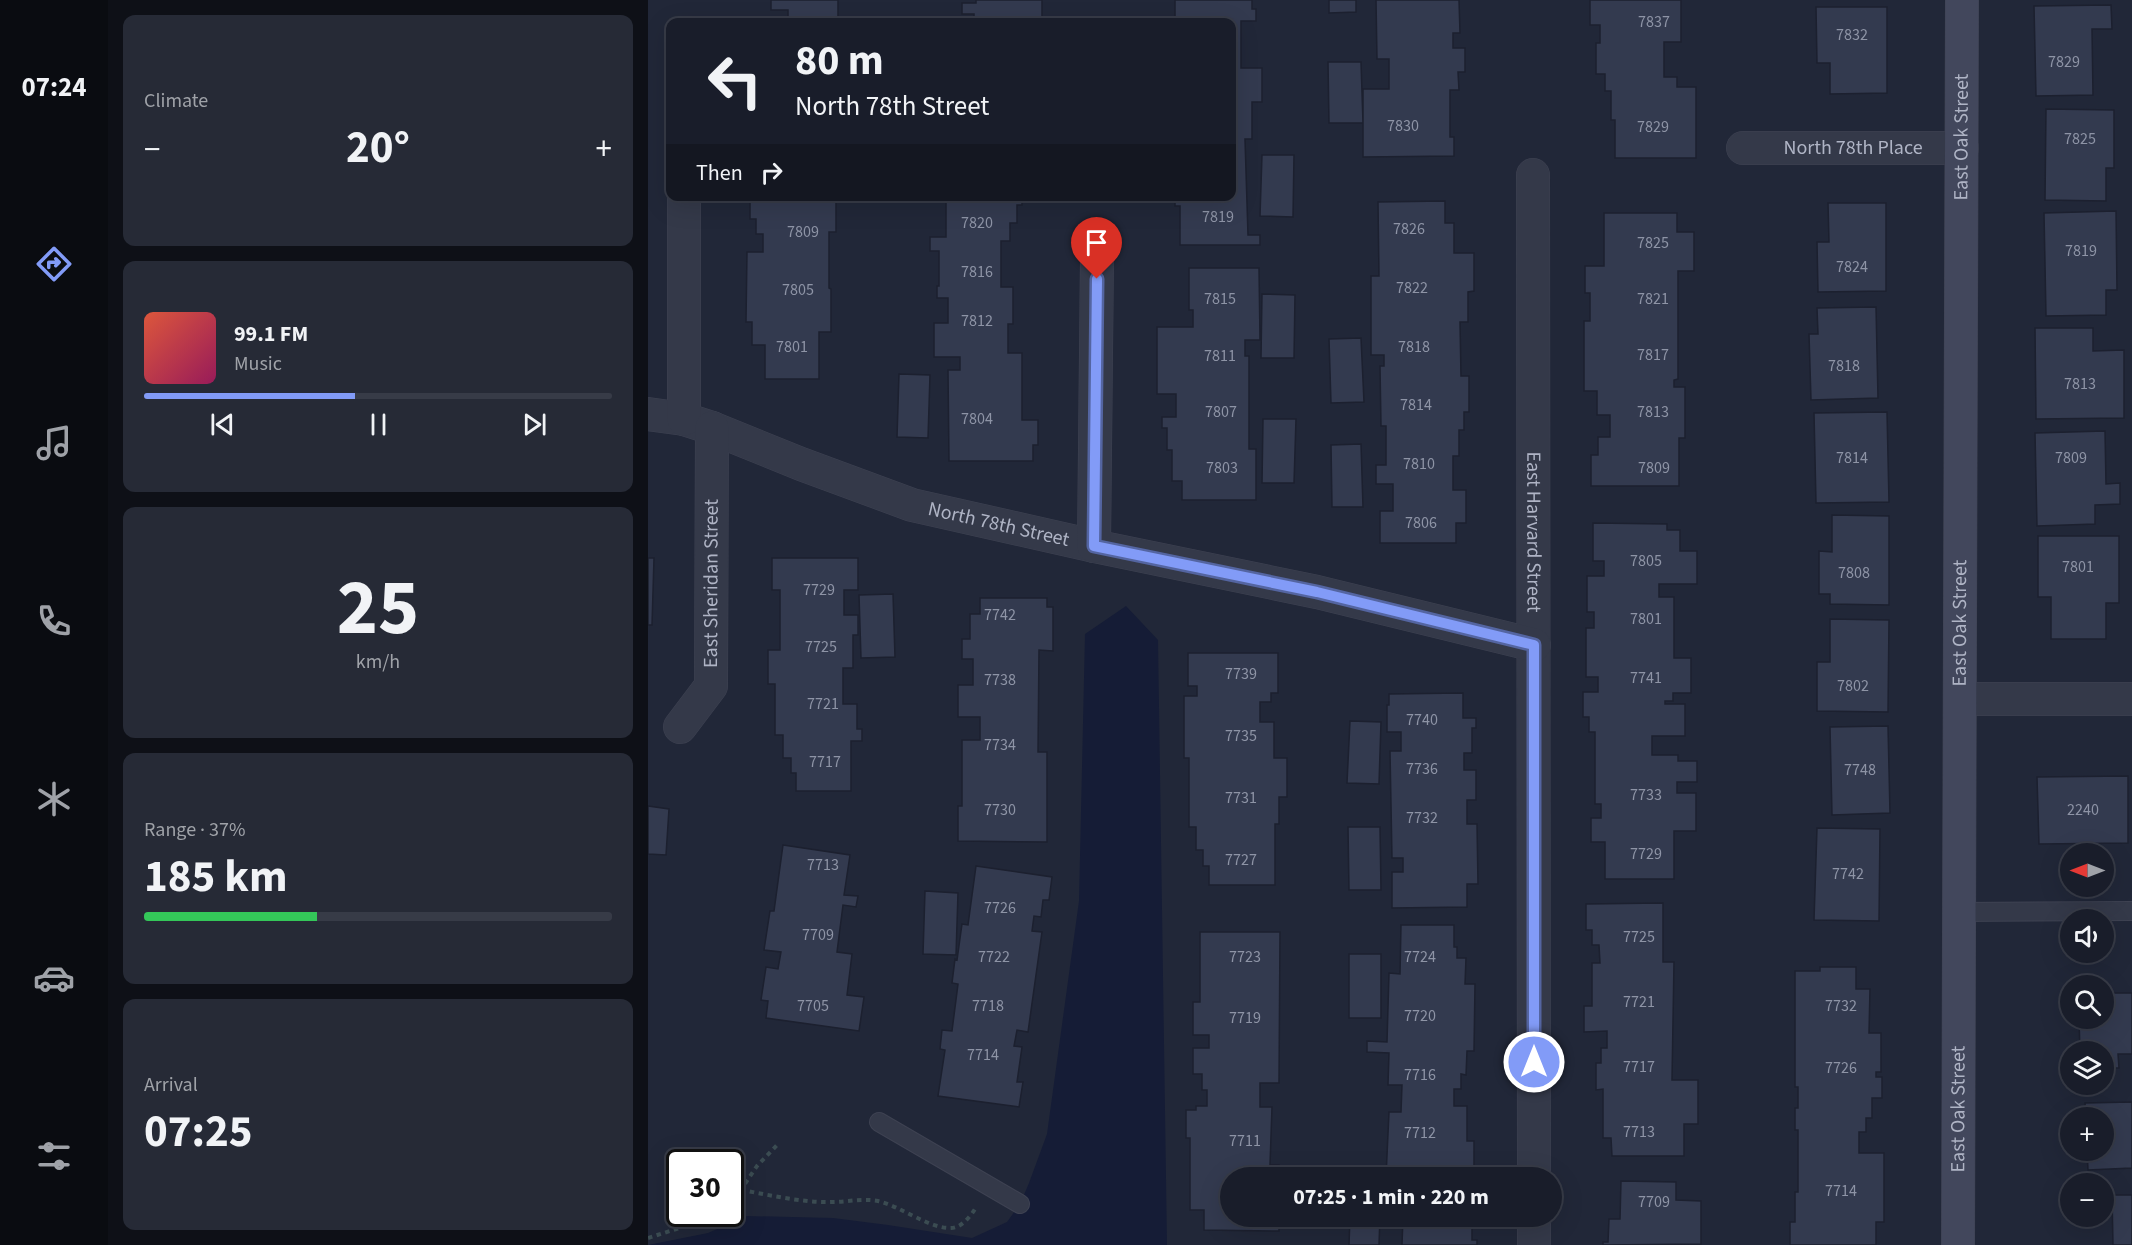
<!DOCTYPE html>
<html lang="en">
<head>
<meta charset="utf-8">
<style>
	body { margin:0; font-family:"Source Sans 3",sans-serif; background:#262a36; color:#f1f3f6; height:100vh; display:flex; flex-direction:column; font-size:22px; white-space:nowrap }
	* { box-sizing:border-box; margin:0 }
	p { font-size:20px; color:#9fa2a8 }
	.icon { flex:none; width:33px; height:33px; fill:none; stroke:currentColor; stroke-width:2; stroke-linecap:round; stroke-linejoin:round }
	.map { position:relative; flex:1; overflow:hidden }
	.side { display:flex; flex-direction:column; gap:15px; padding:15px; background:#0e1017; width:540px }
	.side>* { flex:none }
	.guide { position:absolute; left:18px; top:18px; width:570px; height:183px; border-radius:12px; box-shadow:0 6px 24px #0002,0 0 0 2px #373b47; background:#191d2a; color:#f1f3f6; overflow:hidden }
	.needle { width:39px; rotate:270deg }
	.controls { position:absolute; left:1412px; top:843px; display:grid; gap:12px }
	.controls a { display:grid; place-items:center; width:54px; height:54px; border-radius:50%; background:#191d2a; box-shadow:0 6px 24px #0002,0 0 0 2px #373b47; font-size:30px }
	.speed { position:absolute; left:18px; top:1149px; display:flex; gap:12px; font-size:30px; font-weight:700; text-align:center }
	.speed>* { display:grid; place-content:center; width:78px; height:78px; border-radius:50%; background:#191d2a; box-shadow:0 6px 24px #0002,0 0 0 2px #373b47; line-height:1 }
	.speed .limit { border:3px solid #111; border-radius:9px; background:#fff; color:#111 }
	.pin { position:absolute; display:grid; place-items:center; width:51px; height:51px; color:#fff; margin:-62px -26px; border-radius:50% 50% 50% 0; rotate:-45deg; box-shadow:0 0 6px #0007 }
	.pin .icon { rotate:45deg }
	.me { position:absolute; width:66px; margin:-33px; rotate:0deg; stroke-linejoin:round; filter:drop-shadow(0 0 4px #0008) }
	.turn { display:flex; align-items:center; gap:21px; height:126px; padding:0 30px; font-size:27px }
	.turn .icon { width:78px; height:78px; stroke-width:2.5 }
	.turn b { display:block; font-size:42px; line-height:51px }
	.then { display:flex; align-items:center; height:57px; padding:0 30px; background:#0003; gap:12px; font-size:22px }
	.big { font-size:45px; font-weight:700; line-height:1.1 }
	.side .card { flex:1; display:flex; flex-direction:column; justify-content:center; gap:9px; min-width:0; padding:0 21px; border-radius:12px; background:#262a36 }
	.side .dial { align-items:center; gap:0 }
	.dial b { font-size:78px; line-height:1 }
	.song { display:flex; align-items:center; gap:18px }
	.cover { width:72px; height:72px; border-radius:9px; background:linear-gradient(135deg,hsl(10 70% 55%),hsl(330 70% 35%)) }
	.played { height:6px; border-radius:3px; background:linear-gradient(90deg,#829bf7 45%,#373b47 45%) }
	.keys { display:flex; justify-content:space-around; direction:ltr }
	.heat { display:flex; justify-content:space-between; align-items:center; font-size:33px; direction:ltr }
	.charge { height:9px; border-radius:4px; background:linear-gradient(90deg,#34c759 37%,#373b47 0) }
	.trip { position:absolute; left:572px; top:1167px; width:342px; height:60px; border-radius:30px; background:#191d2a; box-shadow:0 6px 24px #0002,0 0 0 2px #373b47; font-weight:700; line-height:60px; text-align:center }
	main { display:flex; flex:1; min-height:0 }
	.menu { display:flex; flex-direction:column; width:108px; justify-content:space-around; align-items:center; background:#0a0c11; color:#9fa2a8 }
	.menu .icon { width:42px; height:42px }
	.menu .on { color:#829bf7 }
	.menu b { font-size:27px; color:#f1f3f6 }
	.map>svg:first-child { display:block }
	.water { fill:#151c36 }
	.building { fill:#333a4f; stroke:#1c202f; stroke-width:1.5 }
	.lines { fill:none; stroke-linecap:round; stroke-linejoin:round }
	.lane-casing { stroke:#3e4252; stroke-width:20 }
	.street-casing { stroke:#3e4252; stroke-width:34 }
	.secondary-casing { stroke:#3e4252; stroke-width:34 }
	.path { stroke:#3b4c52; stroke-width:4; stroke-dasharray:4.5 4.5; stroke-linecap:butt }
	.lane { stroke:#343949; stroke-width:18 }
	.street { stroke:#343949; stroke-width:33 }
	.secondary { stroke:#42475c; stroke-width:33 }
	.route-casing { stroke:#5465a1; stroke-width:15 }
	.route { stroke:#829bf7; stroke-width:10 }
	.labels { text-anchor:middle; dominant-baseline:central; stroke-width:6; stroke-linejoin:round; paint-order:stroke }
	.number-label { font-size:16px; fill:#8e94a6 }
	.street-label { font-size:20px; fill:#afb4c5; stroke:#1a1f2d }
</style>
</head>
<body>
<main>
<nav class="menu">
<b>07:24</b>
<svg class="icon on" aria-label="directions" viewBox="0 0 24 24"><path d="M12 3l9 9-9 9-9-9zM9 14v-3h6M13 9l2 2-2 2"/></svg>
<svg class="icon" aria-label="music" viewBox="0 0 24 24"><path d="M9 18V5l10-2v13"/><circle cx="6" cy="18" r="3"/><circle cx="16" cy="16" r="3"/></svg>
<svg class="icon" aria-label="phone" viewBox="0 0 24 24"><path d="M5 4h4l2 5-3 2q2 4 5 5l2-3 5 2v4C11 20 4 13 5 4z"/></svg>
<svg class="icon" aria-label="climate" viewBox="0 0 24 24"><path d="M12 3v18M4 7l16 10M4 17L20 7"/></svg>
<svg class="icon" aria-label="car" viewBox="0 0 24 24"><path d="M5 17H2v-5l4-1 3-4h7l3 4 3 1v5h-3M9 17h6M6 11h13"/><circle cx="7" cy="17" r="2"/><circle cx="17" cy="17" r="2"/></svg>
<svg class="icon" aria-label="filters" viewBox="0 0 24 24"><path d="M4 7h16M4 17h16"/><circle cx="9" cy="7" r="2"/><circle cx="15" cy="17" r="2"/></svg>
</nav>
<section class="side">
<div class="card"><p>Climate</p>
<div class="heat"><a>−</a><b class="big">20°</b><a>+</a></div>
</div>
<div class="card">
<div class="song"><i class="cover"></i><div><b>99.1 FM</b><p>Music</p></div></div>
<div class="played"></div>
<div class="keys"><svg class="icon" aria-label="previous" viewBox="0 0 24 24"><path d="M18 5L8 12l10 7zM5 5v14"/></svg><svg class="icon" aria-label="pause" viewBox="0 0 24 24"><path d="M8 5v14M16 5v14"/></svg><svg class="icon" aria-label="next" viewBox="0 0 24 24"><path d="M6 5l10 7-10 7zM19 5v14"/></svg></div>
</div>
<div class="card dial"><b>25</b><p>km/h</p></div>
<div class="card"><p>Range · 37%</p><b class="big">185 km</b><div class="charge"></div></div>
<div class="card"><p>Arrival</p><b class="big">07:25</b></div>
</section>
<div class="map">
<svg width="1484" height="1245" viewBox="0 0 1484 1245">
	<rect width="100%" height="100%" fill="#212738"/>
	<!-- water -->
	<path class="water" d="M478,606L510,640L519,1245H0L60,1233L99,1216L185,1218L240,1225L324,1238L359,1222L372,1204L381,1183L399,1134L431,901L437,634Z"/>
	<!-- building -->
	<path class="building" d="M123,0H190V22H136L140,21V10H123Z
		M328,0H394V22H326V14H314V3H328Z
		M527,0H604V9H608V21H593V68H614V102H604V139H597L600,235H612V245H532V206H527V196H584V22H517V18H527Z
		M681,0H708V12L681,13Z
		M728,0H811L812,33H805V48H817V72H810L811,90H802V137H806V156L715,157V89H741V59H729Z
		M942,0H1033V42H1016V77H1029V87H1048V158H967V120H963V91H957V74H948V43H952V25H942Z
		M1463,5L1464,29H1444L1445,95L1388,96L1386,6Z
		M1168,7H1239V93L1182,94V63H1169Z
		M680,62H713L715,123H681Z
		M1398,109L1466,110V168H1458V201L1397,200Z
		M614,155H646L645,217L612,216Z
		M102,196H188V232H181V288L183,289V332H171V379H117V345H104V322H98L99,252H115V234H108V219H102Z
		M298,196H374V205H369V223H362V241H353V287H365V324H360V353H374V420H390V445H385V461H301L300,370H312V357H286V323H300V298H289V286H291V251H282V237H298Z
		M797,201V223H806V253H826V291L820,292V322H812L813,376H821V412H816V430H811V456H805V490H818V523H808V543H732V511H745V484H728V465H738V426H733L732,366H736V355H723V276H731L730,202Z
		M1180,203H1238V291L1170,292L1169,242H1181Z
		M1468,211L1469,290H1458V315L1398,316L1396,213Z
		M956,213H1029V232H1046V271H1030V379L1026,380V387H1037V438H1031V486H943V455H950V437H962V415H949V391H936V321H942V293H937V266H956Z
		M541,268H611L612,340H597V356H601V449H608V500H534V481H524V450H519V428H514V417H528V394H509V327H545V310H541Z
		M614,294L647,295L646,358H613Z
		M1228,307L1230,398L1163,400L1161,334H1170L1169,308Z
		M1387,328H1445V351L1476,350V418L1388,419Z
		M713,338L716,402L683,403L681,339Z
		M251,374L282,375L280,438L249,437Z
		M1239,412L1241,502L1168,503L1166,413Z
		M615,419H648L646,483H614Z
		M1457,431L1458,484L1472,483V504L1447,505V524L1389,526L1387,433Z
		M713,444L715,507H684L683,445Z
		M1184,515L1241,516V605L1182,604V594H1171V551L1184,552Z
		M945,523L1019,524V530H1032V551H1049V584H1011V597H1026V658H1043V693H1025V701H1017V704H1037V736H1004V755H1030V761H1049V782H1029V793H1048V831H1026V879H957V842H943V818H953V804H947V732H941V717H935V692H950V677H938V628H946V612H939V576H956V561H945Z
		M1390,536H1471V603H1458V639H1403V597H1390Z
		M0,558H6L4,625H0Z
		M124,558H210V590H196V615H210V635H205V668H195V704H209V729H214V741H203V791H148V773H143V758H135V735H127V684H120V650H132V590H124Z
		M245,594L247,657L213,658L211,595Z
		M332,598H399V607H405V651L391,650L390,752H399V842L310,841V806H314V740H332V717H310V685H325V659H314V639H322V614H332Z
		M1182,619L1241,620L1240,712L1169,711V662H1182Z
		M540,653H630V693H623V702H612V722H626V758H639V797H631V824H627V885H561V866H555V850H548V827H541V758H536V696H549V686H540Z
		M815,693V718H828V728H824V753H816V770H828V800H819V824H829L830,884H819V907L744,908V872H755V858H744L742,751H753V732H739V705H741V694Z
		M702,721L733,722L731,784L699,783Z
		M1240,726L1242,813L1184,815L1182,727Z
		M1480,776V843L1391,844L1389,777Z
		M0,806L21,809L18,855L0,854Z
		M700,827H732L733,890H701Z
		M1169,828L1232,829L1231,921L1166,920Z
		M135,845L202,855L196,895L210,896L208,907L195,905L189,952L204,954L199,995L216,997L211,1031L118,1018L120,1001L113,1000L118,967L130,969L133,952L116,950L122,911H126Z
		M328,866L404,877L401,900H395L393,917L386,916L384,931L394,932L380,1032L369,1030L366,1046L374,1047L369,1082H375L371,1107L290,1096L297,1050L292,1049L294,1030L304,1031L310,984L304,983L307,959L309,960L314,924L320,925Z
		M277,891L310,893L308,955L275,954Z
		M1015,903V962H1026L1024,1080H1050V1124H1036V1156H964L963,1138H955V1089L948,1090V1063H953V1048H959V1031L936,1032V1006H944V963H952L951,945H944V930H938V904Z
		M753,925H806V947H809V958H818L817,984H827L826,1051H819L818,1075L813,1074V1089H806V1106H819V1141H826V1177H738L741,1112H753L754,1085H740L741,1053L719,1052V1041L739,1042L741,973L752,974Z
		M552,932H632L631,1083H612V1107H624L622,1165H631V1178H582V1216H631V1231L556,1230V1210H542V1138H538V1110H548V1106H559V1090H554V1074H545V1048H561V1035H545V1002H552Z
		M701,954H733V1018H701Z
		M1172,967H1208V989H1222L1221,1033H1233V1072H1228V1077H1234V1098H1224V1118H1218V1132H1211V1153H1236V1222H1228V1245H1142V1222H1147V1192H1150V1130H1147V1108H1150V1087H1147V971H1172Z
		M1455,993H1484V1054H1470L1471,1068H1455V1052H1432L1431,1018H1455Z
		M1484,1102V1168L1440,1170L1439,1150H1455V1118H1438L1437,1103Z
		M973,1181L1028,1182V1200L1053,1201V1244L955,1245V1242H960L961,1219H972Z
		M1464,1195H1484V1245H1465Z
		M702,1216H732L731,1245H701Z
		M755,1216H820V1225H824V1240H829V1245H754Z"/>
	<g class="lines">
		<defs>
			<path id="lane" d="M1310,912L1484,911
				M231,1122L372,1204"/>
			<g id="street">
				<path id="s1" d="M1095,148H1314"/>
				<path id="s2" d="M885,175L886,1178"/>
				<path id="s3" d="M0,414L36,419L64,428L153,464L264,505L446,546L669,592L886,645"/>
				<path d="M36,419V196"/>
				<path d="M446,546L449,256"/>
				<path d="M1313,699H1484"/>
				<path id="s4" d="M32,727L63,686L64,428"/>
				<path d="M886,1216V1245"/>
			</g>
			<g id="secondary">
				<path id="s5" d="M1310,1245L1314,0"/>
			</g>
		</defs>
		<!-- lane casing -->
		<use href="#lane" class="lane-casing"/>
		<!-- street casing -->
		<use href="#street" class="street-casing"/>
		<!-- secondary casing -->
		<use href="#secondary" class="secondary-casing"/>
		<!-- path -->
		<path class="path" d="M93,1190C123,1195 154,1203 184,1202C200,1202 214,1198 230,1201C252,1206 282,1229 303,1228C313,1228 322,1217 327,1209
			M82,1206L109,1166L130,1144
			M0,1238L41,1225L69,1214"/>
		<!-- lane -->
		<use href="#lane" class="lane"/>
		<!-- street -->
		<use href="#street" class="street"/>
		<!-- secondary -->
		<use href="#secondary" class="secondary"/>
	</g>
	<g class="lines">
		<defs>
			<path id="route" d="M449,279L446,546L669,592L886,645V1062"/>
		</defs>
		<!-- route casing -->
		<use href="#route" class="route-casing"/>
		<!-- route -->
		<use href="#route" class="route"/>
	</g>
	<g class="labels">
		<!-- number labels -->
		<g class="number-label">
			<text x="1006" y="22">7837</text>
			<text x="1204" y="35">7832</text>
			<text x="1416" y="62">7829</text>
			<text x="755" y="126">7830</text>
			<text x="1005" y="127">7829</text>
			<text x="1432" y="139">7825</text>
			<text x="570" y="217">7819</text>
			<text x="329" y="223">7820</text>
			<text x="761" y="229">7826</text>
			<text x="155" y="232">7809</text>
			<text x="1005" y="243">7825</text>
			<text x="1433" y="251">7819</text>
			<text x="1204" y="267">7824</text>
			<text x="329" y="272">7816</text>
			<text x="764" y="288">7822</text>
			<text x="150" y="290">7805</text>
			<text x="572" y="299">7815</text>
			<text x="1005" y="299">7821</text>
			<text x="329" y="321">7812</text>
			<text x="144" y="347">7801</text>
			<text x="766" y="347">7818</text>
			<text x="1005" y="355">7817</text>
			<text x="572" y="356">7811</text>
			<text x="1196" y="366">7818</text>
			<text x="1432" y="384">7813</text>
			<text x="768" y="405">7814</text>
			<text x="573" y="412">7807</text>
			<text x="1005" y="412">7813</text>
			<text x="329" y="419">7804</text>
			<text x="1204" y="458">7814</text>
			<text x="1423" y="458">7809</text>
			<text x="771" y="464">7810</text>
			<text x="574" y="468">7803</text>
			<text x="1006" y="468">7809</text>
			<text x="773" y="523">7806</text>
			<text x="998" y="561">7805</text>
			<text x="1430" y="567">7801</text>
			<text x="1206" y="573">7808</text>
			<text x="171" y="590">7729</text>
			<text x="352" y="615">7742</text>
			<text x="998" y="619">7801</text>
			<text x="173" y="647">7725</text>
			<text x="593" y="674">7739</text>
			<text x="998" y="678">7741</text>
			<text x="352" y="680">7738</text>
			<text x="1205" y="686">7802</text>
			<text x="175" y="704">7721</text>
			<text x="774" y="720">7740</text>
			<text x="593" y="736">7735</text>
			<text x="352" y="745">7734</text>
			<text x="177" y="762">7717</text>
			<text x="774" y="769">7736</text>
			<text x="1212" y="770">7748</text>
			<text x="998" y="795">7733</text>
			<text x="593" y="798">7731</text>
			<text x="352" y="810">7730</text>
			<text x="1435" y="810">2240</text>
			<text x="774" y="818">7732</text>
			<text x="998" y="854">7729</text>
			<text x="593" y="860">7727</text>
			<text x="175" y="865">7713</text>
			<text x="1200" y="874">7742</text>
			<text x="352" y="908">7726</text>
			<text x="170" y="935">7709</text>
			<text x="991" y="937">7725</text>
			<text x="346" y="957">7722</text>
			<text x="597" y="957">7723</text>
			<text x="772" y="957">7724</text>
			<text x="991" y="1002">7721</text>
			<text x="165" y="1006">7705</text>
			<text x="340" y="1006">7718</text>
			<text x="1193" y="1006">7732</text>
			<text x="772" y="1016">7720</text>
			<text x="597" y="1018">7719</text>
			<text x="335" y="1055">7714</text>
			<text x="991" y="1067">7717</text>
			<text x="1193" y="1068">7726</text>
			<text x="772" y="1075">7716</text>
			<text x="991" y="1132">7713</text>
			<text x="772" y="1133">7712</text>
			<text x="597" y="1141">7711</text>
			<text x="1193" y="1191">7714</text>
			<text x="1006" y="1202">7709</text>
		</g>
		<!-- street labels -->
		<g class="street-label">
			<text stroke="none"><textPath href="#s5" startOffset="1108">East Oak Street</textPath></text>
			<text stroke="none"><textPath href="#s1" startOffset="110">North 78th Place</textPath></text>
			<text stroke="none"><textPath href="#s3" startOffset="369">North 78th Street</textPath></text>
			<text stroke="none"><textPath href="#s2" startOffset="357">East Harvard Street</textPath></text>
			<text stroke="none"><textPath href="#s4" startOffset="154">East Sheridan Street</textPath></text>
			<text stroke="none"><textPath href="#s5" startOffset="622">East Oak Street</textPath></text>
			<text stroke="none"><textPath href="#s5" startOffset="136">East Oak Street</textPath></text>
		</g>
	</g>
</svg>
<div class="controls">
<a><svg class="needle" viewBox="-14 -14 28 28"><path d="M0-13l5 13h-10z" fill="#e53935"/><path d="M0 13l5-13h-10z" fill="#9fa2a8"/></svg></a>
<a><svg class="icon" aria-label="sound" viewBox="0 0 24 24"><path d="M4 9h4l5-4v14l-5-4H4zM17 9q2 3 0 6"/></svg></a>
<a><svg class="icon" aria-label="search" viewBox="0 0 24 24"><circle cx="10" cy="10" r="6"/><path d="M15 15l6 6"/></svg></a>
<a><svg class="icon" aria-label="layers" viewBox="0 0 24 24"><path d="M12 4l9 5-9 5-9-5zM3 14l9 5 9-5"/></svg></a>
<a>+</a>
<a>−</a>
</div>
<div class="speed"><div class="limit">30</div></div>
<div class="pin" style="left:449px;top:279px;background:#d93025"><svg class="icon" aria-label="arrive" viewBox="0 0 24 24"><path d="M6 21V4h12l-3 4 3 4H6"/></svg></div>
<svg class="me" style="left:886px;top:1062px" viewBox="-20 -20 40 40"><circle r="17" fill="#829bf7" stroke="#fff" stroke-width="3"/><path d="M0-11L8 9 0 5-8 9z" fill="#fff"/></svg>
<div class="trip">07:25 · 1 min · 220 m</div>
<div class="guide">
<div class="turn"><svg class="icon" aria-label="left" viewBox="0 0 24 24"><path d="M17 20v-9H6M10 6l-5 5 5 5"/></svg><div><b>80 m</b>North 78th Street</div></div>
<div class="then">Then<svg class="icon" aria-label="right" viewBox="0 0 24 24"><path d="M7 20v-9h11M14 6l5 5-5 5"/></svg></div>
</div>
</div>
</main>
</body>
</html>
